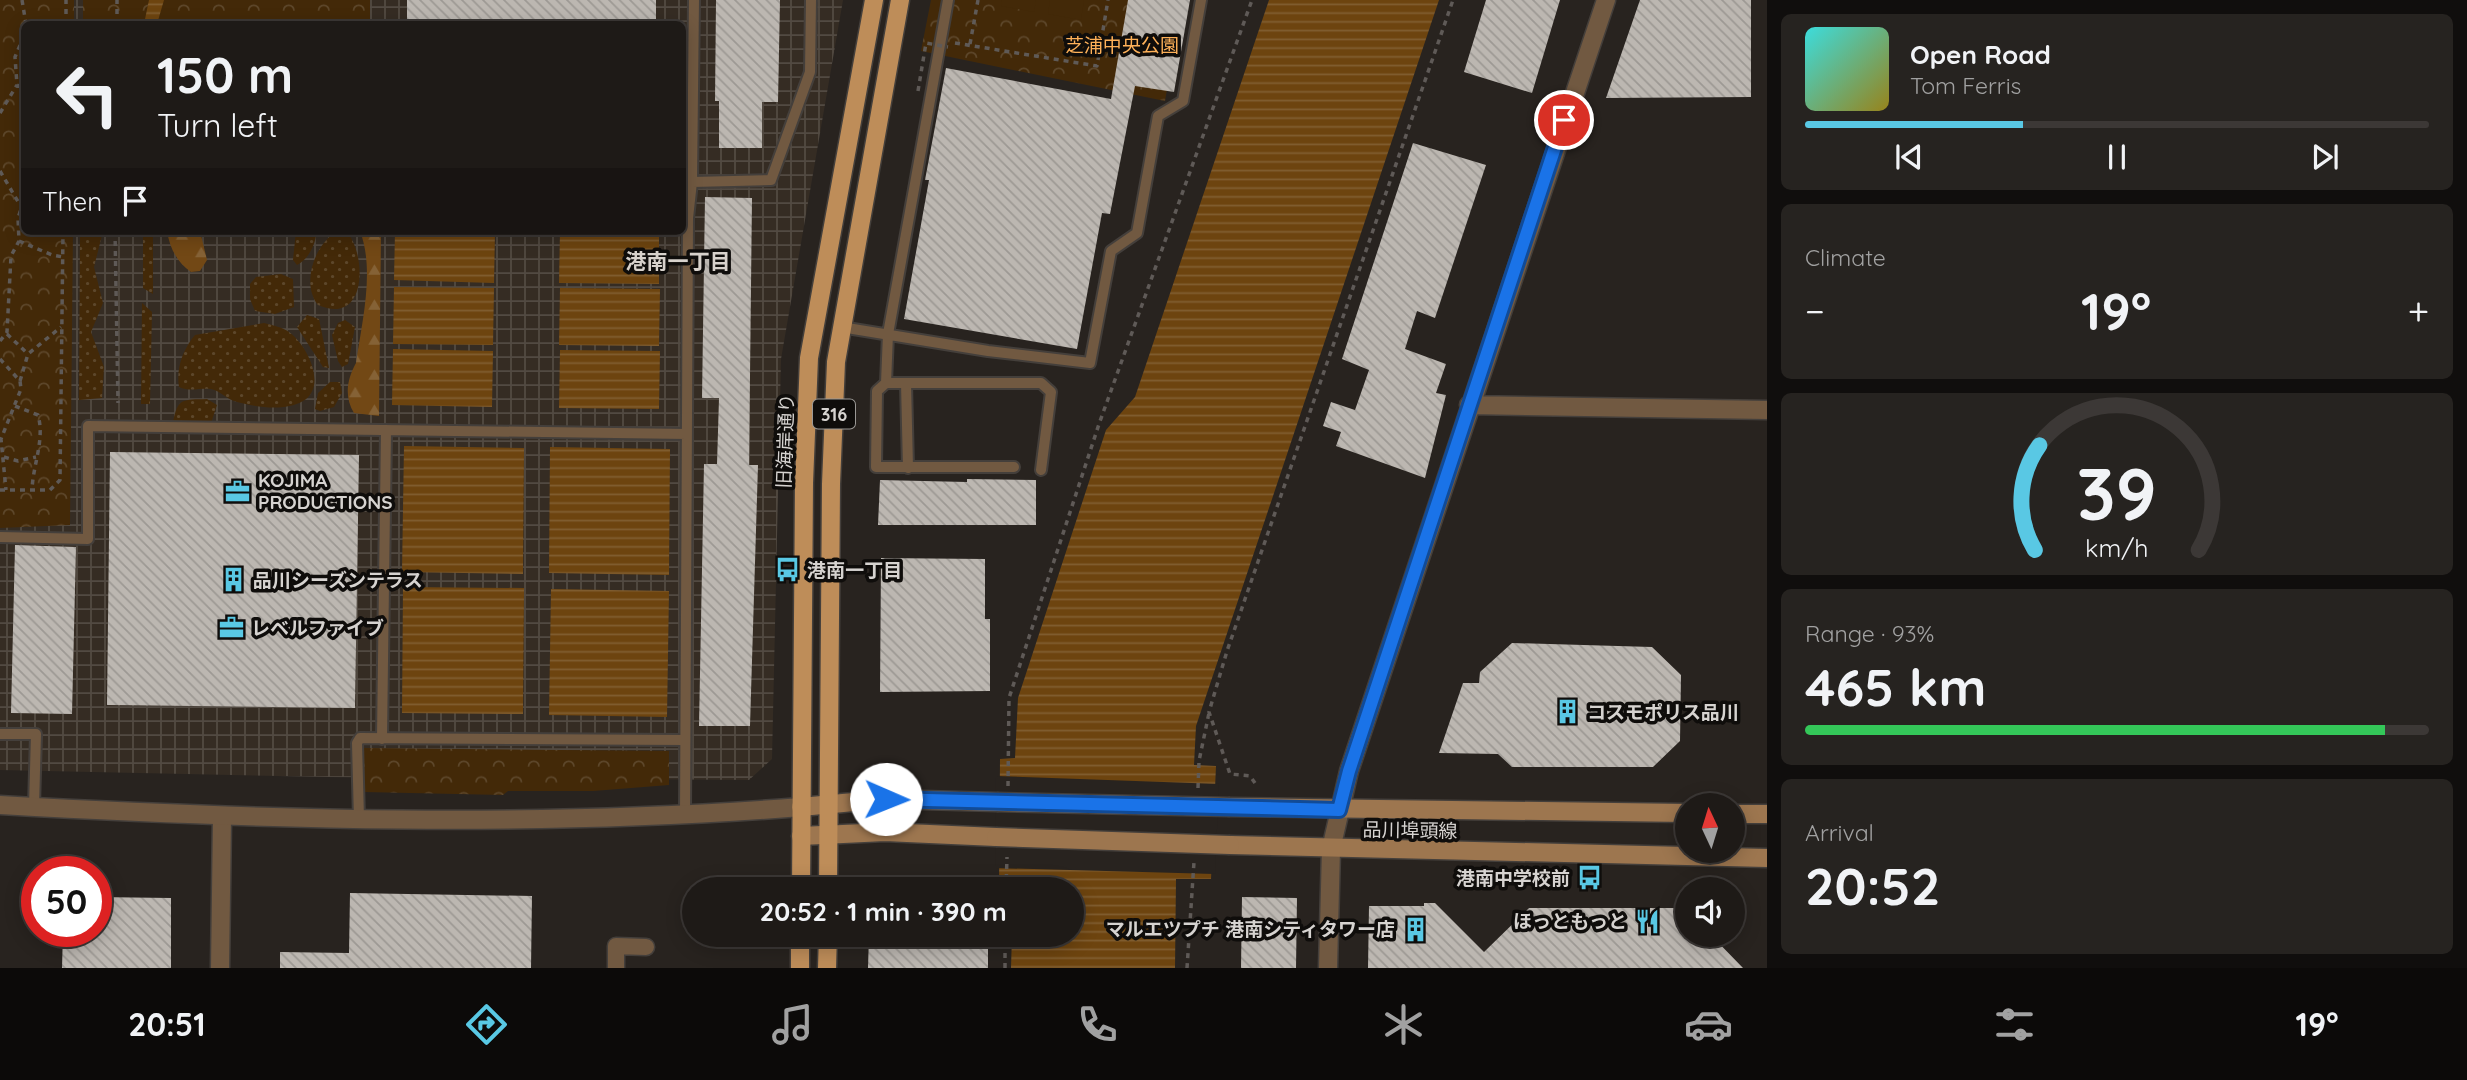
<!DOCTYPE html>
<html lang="en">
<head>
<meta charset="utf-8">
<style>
	body { margin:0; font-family:Quicksand,"Noto Sans JP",sans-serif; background:#262320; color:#f1f3f6; height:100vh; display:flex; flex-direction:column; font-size:26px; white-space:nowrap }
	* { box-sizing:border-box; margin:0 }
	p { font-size:23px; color:#a1a1a1 }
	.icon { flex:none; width:38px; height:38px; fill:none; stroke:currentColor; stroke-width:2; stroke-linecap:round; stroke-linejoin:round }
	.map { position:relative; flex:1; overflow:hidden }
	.side { display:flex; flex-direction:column; gap:14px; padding:14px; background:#100e0d; width:700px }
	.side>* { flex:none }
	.hud { position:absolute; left:21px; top:21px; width:665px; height:214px; border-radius:10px; box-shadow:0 4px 18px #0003,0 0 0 2px #3c3836; background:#1e1a17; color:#f1f3f6; overflow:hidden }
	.needle { width:46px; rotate:356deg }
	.fabs { position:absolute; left:1675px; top:793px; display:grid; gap:14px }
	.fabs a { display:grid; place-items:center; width:70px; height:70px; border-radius:50%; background:#1e1a17; box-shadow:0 4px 18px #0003,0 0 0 2px #3c3836; font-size:35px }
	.speed { position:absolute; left:21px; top:856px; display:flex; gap:14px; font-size:35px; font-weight:700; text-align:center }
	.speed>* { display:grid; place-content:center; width:91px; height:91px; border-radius:50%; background:#1e1a17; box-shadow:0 4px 18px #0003,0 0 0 2px #3c3836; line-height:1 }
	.speed .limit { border:10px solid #d22; background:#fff; color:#111 }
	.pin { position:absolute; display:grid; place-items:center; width:60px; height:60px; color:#fff; margin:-30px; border:4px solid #fff; border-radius:50%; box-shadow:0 2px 7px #0007 }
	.me { position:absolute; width:77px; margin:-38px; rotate:91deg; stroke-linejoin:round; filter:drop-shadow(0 0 5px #0008) }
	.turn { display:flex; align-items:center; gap:24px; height:147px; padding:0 21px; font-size:32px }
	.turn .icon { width:91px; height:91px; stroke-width:2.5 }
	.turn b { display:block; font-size:49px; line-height:60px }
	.then { display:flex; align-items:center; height:66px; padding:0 21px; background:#0003; gap:14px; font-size:26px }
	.big { font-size:52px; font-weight:700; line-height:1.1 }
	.side .card { flex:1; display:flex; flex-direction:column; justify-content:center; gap:10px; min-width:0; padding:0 24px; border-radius:10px; background:#262320 }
	.side .dial { align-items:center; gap:0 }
	.dial svg { height:182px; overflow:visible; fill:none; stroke:#3c3836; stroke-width:7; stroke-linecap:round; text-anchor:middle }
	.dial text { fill:#f1f3f6; stroke:none }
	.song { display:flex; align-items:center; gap:21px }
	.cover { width:84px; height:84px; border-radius:10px; background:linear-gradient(135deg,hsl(180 70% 55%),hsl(50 70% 35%)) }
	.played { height:7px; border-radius:4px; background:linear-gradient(90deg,#59c8e4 35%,#3c3836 35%) }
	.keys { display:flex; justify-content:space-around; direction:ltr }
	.heat { display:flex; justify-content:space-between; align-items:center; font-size:38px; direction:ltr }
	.charge { height:10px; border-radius:5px; background:linear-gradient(90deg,#34c759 93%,#3c3836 0) }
	.trip { position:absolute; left:682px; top:877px; width:402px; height:70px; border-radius:35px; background:#1e1a17; box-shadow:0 4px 18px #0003,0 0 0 2px #3c3836; font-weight:700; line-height:70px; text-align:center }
	.dock { display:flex; height:112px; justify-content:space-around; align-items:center; background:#0c0a09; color:#a1a1a1 }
	.dock .icon { width:49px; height:49px }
	.dock .current { color:#59c8e4 }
	.dock b { font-size:32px; color:#f1f3f6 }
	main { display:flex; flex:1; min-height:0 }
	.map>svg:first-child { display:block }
	.industrial { fill:url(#industrial-grid); fill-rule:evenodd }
	.grass { fill:url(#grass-dots) }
	.forest { fill:url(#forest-firs) }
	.park { fill:url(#park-crowns) }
	.garden { fill:#432908 }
	.water { fill:url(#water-rules) }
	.pier { fill:#28231f }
	.building { fill:url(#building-back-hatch) }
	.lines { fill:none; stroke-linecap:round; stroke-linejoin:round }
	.service-casing { stroke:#443f3b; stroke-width:14 }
	.pedestrian-casing { stroke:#443f3b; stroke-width:19 }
	.minor-casing { stroke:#443f3b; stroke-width:21 }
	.tertiary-casing { stroke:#443f3b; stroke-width:21 }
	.secondary-casing { stroke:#443f3b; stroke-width:21 }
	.primary-casing { stroke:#443f3b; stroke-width:21 }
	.path { stroke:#5f5a57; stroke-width:3.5; stroke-dasharray:5 5; stroke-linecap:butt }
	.service { stroke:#715941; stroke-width:10 }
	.pedestrian { stroke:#715941; stroke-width:16 }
	.minor { stroke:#715941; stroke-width:18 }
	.tertiary { stroke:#715941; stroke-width:18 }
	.secondary { stroke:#9d764f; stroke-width:18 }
	.primary { stroke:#be8d59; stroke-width:18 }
	.secondary-bridge-casing { stroke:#443f3b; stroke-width:21; stroke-linecap:butt }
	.path-bridge { stroke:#5f5a57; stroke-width:3.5; stroke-dasharray:5 5; stroke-linecap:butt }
	.secondary-bridge { stroke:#9d764f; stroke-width:18 }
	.route-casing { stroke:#114b97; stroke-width:18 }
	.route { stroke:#1a73e8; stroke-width:12 }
	.labels { text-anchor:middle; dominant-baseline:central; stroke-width:7; stroke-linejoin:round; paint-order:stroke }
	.shield { fill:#0f0d0b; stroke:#9a9895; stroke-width:2 }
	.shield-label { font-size:18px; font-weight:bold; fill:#d6d3d0 }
	.park-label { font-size:19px; fill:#feb159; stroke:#0f0d0b }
	.street-label { font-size:19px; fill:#d6d3d0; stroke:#0f0d0b }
	.poi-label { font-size:19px; font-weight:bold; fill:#d6d3d0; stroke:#0f0d0b; text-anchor:start }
	.neighbourhood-label { font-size:21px; font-weight:bold; fill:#d8d2cc; stroke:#0f0d0b }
</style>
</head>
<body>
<main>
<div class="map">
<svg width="1767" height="968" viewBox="0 0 1767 968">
	<defs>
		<pattern id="industrial-grid" width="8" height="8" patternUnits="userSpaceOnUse" patternTransform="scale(1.75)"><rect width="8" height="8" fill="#352c23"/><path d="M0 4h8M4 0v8" fill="none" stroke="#524a42"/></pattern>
		<pattern id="grass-dots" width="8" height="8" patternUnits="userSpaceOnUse" patternTransform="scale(1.75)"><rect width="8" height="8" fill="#432908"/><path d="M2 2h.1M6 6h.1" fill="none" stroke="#5d472b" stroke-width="1.8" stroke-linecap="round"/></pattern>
		<pattern id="forest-firs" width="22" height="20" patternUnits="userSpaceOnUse" patternTransform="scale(1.75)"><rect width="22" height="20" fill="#724815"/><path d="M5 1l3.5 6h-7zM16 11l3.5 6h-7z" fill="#856236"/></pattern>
		<pattern id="park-crowns" width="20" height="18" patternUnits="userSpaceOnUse" patternTransform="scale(1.75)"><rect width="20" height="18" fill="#432908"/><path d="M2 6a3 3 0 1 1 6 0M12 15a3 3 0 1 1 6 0" fill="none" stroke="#5d472b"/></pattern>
		<pattern id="water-rules" width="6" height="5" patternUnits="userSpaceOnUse" patternTransform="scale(1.75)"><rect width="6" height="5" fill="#6d440f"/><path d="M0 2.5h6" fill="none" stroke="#815e31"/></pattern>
		<pattern id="building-back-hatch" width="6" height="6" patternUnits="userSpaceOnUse" patternTransform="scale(1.75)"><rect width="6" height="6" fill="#bcb7b1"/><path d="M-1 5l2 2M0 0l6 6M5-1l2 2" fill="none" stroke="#9d9994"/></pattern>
	</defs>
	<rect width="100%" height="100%" fill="#28231f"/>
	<!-- industrial -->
	<path class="industrial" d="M0,0H843L781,359L772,759L749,780L328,777L0,770ZM24,24H682V231H24Z"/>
	<!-- grass -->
	<path class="grass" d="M80,231H103L94,267L103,303L91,332L104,367L102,398L79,400Z
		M143,231H153V294L143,288Z
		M296,231H316C317,243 308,260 297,265L293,260Z
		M337,231H346C367,253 368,327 318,305C301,284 314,245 337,231Z
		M281,274L293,279L294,307L275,314L255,311L250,299V284L256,277Z
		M142,303L152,312L150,404H141Z
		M307,315L319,319L329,368L323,367L297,327Z
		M345,320L355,327L348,364L342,367L338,361L332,335L338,323Z
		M264,323C272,325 282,327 289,332C307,345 328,386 303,401C284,412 254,407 234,401C226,398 220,391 211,389C200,388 189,392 179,387C176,368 183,349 195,335Z
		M330,382H340L342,393L334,407L320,411L315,409L318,393Z
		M207,399L217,405L211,423L173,422C178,397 183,400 207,399Z"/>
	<!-- forest -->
	<path class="forest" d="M167,231H200L207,260L200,271L191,272C177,262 170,249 167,231Z
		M360,231H381L379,416L354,413C344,397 347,379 356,363C362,322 375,270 360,231Z"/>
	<!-- park -->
	<path class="park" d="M0,0H74V24H24V231H73L70,525L0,528Z
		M83,0H370V24H83Z
		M931,0H1182L1165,101L921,51Z
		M363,748L669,751V785L593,791H508L503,795L364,792Z"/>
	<!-- garden -->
	<path class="garden" d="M1002,0H1036L1034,12L1001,6Z
		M1050,0H1084L1081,20L1048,14Z"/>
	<!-- water -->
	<path class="water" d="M149,0H164L157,24H144Z
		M1269,0H1439L1196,726L1194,765L1216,766L1211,879H1176L1175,968H1011L1012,935L1073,934V889H999L1000,759L1015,758L1018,698L1106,430L1135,397Z
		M395,231H495L494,283L394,280Z
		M560,231H659V284L559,283Z
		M394,287L494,288L493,345L393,344Z
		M560,288L660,289L659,346L559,345Z
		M393,349L493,351L492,407L392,405Z
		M560,350L660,351L659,409L559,408Z
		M404,446L524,448L523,574L402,572Z
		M550,447L670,449L669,575L549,573Z
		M403,587L524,588L523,714L402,713Z
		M551,589L669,591L667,717L549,715Z"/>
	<!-- pier -->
	<path class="pier" d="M996,776L1219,784L1215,874L995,868Z"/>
	<!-- building -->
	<path class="building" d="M407,0H656V24H407Z
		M716,0H780L778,102H762V148H719V101H715Z
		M1128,0H1190L1174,92L1135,86L1110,214L1102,213L1077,349L904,319L929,180H925L946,68L1111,99Z
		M1486,0H1560L1532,93L1464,72Z
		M1640,0H1751V97L1606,98Z
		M1413,143L1486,165L1435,318L1417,311L1405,349L1446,364L1436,393L1446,395L1425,478L1336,446L1341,432L1323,426L1331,402L1355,410L1369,370L1342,359Z
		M705,197L752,198L749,465H758L750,726H699L704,464H717L719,398H702Z
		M110,452L359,455L355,708L107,705Z
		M967,479L1036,480V525H878L880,480L967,482Z
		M15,545L76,547L72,714L11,713Z
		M881,558L985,559V619H990V691L880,692Z
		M1512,643L1652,647L1681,675L1680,741L1653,767H1512L1498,754L1439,753L1463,683H1479L1480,672Z
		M350,893L532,896L531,968H280V952L349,953Z
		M96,897L171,898V968H62L63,931H96Z
		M1242,897L1297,898L1296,968H1241Z
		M1424,903H1435L1484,952L1529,908H1687V934H1710L1743,968H1368L1369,906H1424Z
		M869,934H988V968H868Z"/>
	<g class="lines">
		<defs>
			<path id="service" d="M948,0L888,334L886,383H1041L1051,392L1041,470
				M692,182L771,180L810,72L811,0
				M841,327L988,351L1090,363L1111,251L1137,233L1158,116L1183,101L1201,0
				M886,383L877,391L876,467H1014
				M906,383L908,468
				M0,537L88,539V426L687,434
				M0,734H36L34,807
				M382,739L386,430
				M685,816L688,218L692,182L694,0
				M359,819L357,743L360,738L685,740"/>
			<path id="pedestrian" d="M616,968V946L646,947"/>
			<path id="minor" d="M220,968L222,818"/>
			<path id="tertiary" d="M1469,405L1767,410
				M0,805C267,820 534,828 801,807
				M1328,968L1331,849L1349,771L1606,0"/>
			<path id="secondary" d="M801,807L885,799L997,802
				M1230,807L1687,813
				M1732,814H1767
				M801,836L885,832L996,837
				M1230,845L1767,858"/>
			<path id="primary" d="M801,889L804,483L809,358L874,0
				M828,889L831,484L836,362L900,0
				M800,968V934
				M827,968L828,934"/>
		</defs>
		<!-- service casing -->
		<use href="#service" class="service-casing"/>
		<!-- pedestrian casing -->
		<use href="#pedestrian" class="pedestrian-casing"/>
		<!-- minor casing -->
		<use href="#minor" class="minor-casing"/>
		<!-- tertiary casing -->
		<use href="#tertiary" class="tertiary-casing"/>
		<!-- secondary casing -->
		<use href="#secondary" class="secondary-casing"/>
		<!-- primary casing -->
		<use href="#primary" class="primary-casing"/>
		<!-- path -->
		<path class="path" d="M22,0L26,24
			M66,24V0
			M117,24V0
			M24,36L15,57L17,85L24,88
			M955,43L1097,66L1108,0
			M970,44L978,0
			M0,113L17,85
			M0,171L20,205
			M115,231L118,403
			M19,241L52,255L63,257
			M7,334L28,354
			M0,341L7,332L11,256L19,241L18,218L24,200
			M0,359L20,381L21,389L1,439L6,490
			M20,381L28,354L61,327
			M15,406L38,415C45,440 33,464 32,490
			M4,457L18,461L36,457
			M0,490H50L60,480L63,231
			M1255,783L1250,776L1230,774L1209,712L1227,651L1453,0
			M1008,786L1009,698L1099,424L1252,0
			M1198,788L1199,761L1209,713
			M1006,889L1007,857
			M1005,968V934
			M1187,968L1194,862"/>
		<!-- service -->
		<use href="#service" class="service"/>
		<!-- pedestrian -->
		<use href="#pedestrian" class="pedestrian"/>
		<!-- minor -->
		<use href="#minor" class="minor"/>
		<!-- tertiary -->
		<use href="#tertiary" class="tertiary"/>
		<!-- secondary -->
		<use href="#secondary" class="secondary"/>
		<!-- primary -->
		<use href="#primary" class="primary"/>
		<defs>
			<path id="secondary-bridge" d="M997,802L1230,807
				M996,837L1230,845"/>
		</defs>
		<!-- secondary-bridge casing -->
		<use href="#secondary-bridge" class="secondary-bridge-casing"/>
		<!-- path-bridge -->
		<path class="path-bridge" d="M918,91L926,43L948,47"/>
		<!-- secondary-bridge -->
		<use href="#secondary-bridge" class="secondary-bridge"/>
	</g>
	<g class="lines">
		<defs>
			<path id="route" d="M886,799L1339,810L1349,771L1564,120"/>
		</defs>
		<!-- route casing -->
		<use href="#route" class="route-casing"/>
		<!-- route -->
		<use href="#route" class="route"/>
	</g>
	<!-- icons -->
	<defs>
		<symbol id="office-bare" viewBox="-9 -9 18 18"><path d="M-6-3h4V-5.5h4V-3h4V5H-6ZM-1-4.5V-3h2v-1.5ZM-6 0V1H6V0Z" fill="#59c8e4" stroke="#0f0d0b" stroke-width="2.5" paint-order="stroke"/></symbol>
		<symbol id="bus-bare" viewBox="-9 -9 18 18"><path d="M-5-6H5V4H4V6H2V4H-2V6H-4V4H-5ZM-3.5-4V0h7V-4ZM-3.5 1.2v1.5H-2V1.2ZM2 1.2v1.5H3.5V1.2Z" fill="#59c8e4" stroke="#0f0d0b" stroke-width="2.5" paint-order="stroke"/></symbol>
		<symbol id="building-bare" viewBox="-9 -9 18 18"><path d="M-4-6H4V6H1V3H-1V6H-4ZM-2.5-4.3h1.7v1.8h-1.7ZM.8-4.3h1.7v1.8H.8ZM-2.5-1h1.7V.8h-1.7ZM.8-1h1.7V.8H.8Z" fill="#59c8e4" stroke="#0f0d0b" stroke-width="2.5" paint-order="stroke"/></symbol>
		<symbol id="restaurant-bare" viewBox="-9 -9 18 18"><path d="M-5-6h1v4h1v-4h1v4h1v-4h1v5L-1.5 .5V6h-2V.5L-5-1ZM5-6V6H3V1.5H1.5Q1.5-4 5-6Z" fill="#59c8e4" stroke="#0f0d0b" stroke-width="2.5" paint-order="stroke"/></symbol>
	</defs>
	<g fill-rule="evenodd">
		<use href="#office-bare" x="220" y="474" width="35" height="35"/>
		<use href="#bus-bare" x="770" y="552" width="35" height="35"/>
		<use href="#building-bare" x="216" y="562" width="35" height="35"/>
		<use href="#office-bare" x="214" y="610" width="35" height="35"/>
		<use href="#building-bare" x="1550" y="694" width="35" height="35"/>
		<use href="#bus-bare" x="1572" y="860" width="35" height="35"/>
		<use href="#restaurant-bare" x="1630" y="904" width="35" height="35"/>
		<use href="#building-bare" x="1398" y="912" width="35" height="35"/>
	</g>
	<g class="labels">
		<!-- shield labels -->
		<rect class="shield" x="813" y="399.5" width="42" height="29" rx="5"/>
		<g class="shield-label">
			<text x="834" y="414">316</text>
		</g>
		<!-- park labels -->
		<g class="park-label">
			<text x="1122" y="45">芝浦中央公園</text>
		</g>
		<!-- street labels -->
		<g class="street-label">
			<text transform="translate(785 441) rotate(-88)">旧海岸通り</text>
			<text transform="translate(1410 830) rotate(1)">品川埠頭線</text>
		</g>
		<!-- poi labels -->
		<g class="poi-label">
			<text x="258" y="480">KOJIMA<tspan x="258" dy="22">PRODUCTIONS</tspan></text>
			<text x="807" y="570">港南一丁目</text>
			<text x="253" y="580">品川シーズンテラス</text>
			<text x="251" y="628">レベルファイブ</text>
			<text x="1587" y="712">コスモポリス品川</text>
			<text x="1570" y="878" text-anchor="end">港南中学校前</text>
			<text x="1627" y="921" text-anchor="end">ほっともっと</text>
			<text x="1395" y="929" text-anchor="end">マルエツプチ 港南シティタワー店</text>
		</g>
		<!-- neighbourhood labels -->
		<g class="neighbourhood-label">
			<text x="678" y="261">港南一丁目</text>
		</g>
	</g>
</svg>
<div class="fabs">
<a><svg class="needle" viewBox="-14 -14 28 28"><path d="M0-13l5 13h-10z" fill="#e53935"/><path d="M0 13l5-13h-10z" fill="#a1a1a1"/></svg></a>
<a><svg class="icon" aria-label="sound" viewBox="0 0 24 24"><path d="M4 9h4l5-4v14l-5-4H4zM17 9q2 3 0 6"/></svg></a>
</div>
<div class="speed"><div class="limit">50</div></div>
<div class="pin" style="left:1564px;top:120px;background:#d93025"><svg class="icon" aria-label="arrive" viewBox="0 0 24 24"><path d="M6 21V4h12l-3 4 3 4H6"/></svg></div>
<svg class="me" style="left:886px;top:799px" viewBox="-20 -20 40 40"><circle r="19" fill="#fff"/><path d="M0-13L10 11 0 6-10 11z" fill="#1a73e8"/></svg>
<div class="trip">20:52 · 1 min · 390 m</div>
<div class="hud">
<div class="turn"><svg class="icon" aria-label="left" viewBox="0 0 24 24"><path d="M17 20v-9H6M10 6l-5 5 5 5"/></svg><div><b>150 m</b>Turn left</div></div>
<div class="then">Then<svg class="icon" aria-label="arrive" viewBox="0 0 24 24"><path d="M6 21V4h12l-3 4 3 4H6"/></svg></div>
</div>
</div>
<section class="side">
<div class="card">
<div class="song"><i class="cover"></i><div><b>Open Road</b><p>Tom Ferris</p></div></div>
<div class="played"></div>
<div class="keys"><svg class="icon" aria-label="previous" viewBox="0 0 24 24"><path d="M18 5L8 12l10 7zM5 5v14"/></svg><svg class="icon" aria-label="pause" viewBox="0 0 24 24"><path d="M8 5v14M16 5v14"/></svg><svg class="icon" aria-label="next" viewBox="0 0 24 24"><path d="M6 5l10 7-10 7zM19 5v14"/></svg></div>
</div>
<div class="card"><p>Climate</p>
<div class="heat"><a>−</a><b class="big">19°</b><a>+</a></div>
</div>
<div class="card dial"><svg viewBox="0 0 100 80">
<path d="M14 69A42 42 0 1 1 86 69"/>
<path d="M14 69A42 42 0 0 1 16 23" stroke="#59c8e4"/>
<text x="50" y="56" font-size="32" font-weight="700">39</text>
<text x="50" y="72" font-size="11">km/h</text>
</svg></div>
<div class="card"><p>Range · 93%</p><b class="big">465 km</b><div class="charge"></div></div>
<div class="card"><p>Arrival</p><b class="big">20:52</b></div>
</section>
</main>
<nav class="dock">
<b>20:51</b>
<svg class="icon current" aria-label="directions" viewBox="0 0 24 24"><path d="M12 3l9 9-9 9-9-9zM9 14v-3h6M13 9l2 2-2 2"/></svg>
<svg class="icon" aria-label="music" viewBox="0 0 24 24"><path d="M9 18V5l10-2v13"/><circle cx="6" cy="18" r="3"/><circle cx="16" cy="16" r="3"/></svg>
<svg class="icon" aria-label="phone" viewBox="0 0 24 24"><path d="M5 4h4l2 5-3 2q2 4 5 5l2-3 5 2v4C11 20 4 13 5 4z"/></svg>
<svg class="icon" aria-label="climate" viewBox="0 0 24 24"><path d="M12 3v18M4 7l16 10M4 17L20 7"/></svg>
<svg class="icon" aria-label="car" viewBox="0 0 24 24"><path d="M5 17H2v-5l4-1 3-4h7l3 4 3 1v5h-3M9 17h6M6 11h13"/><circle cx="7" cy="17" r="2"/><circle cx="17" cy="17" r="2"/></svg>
<svg class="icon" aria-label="filters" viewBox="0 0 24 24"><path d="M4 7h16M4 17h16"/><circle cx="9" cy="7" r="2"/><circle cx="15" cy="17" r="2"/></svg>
<b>19°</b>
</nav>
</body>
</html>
